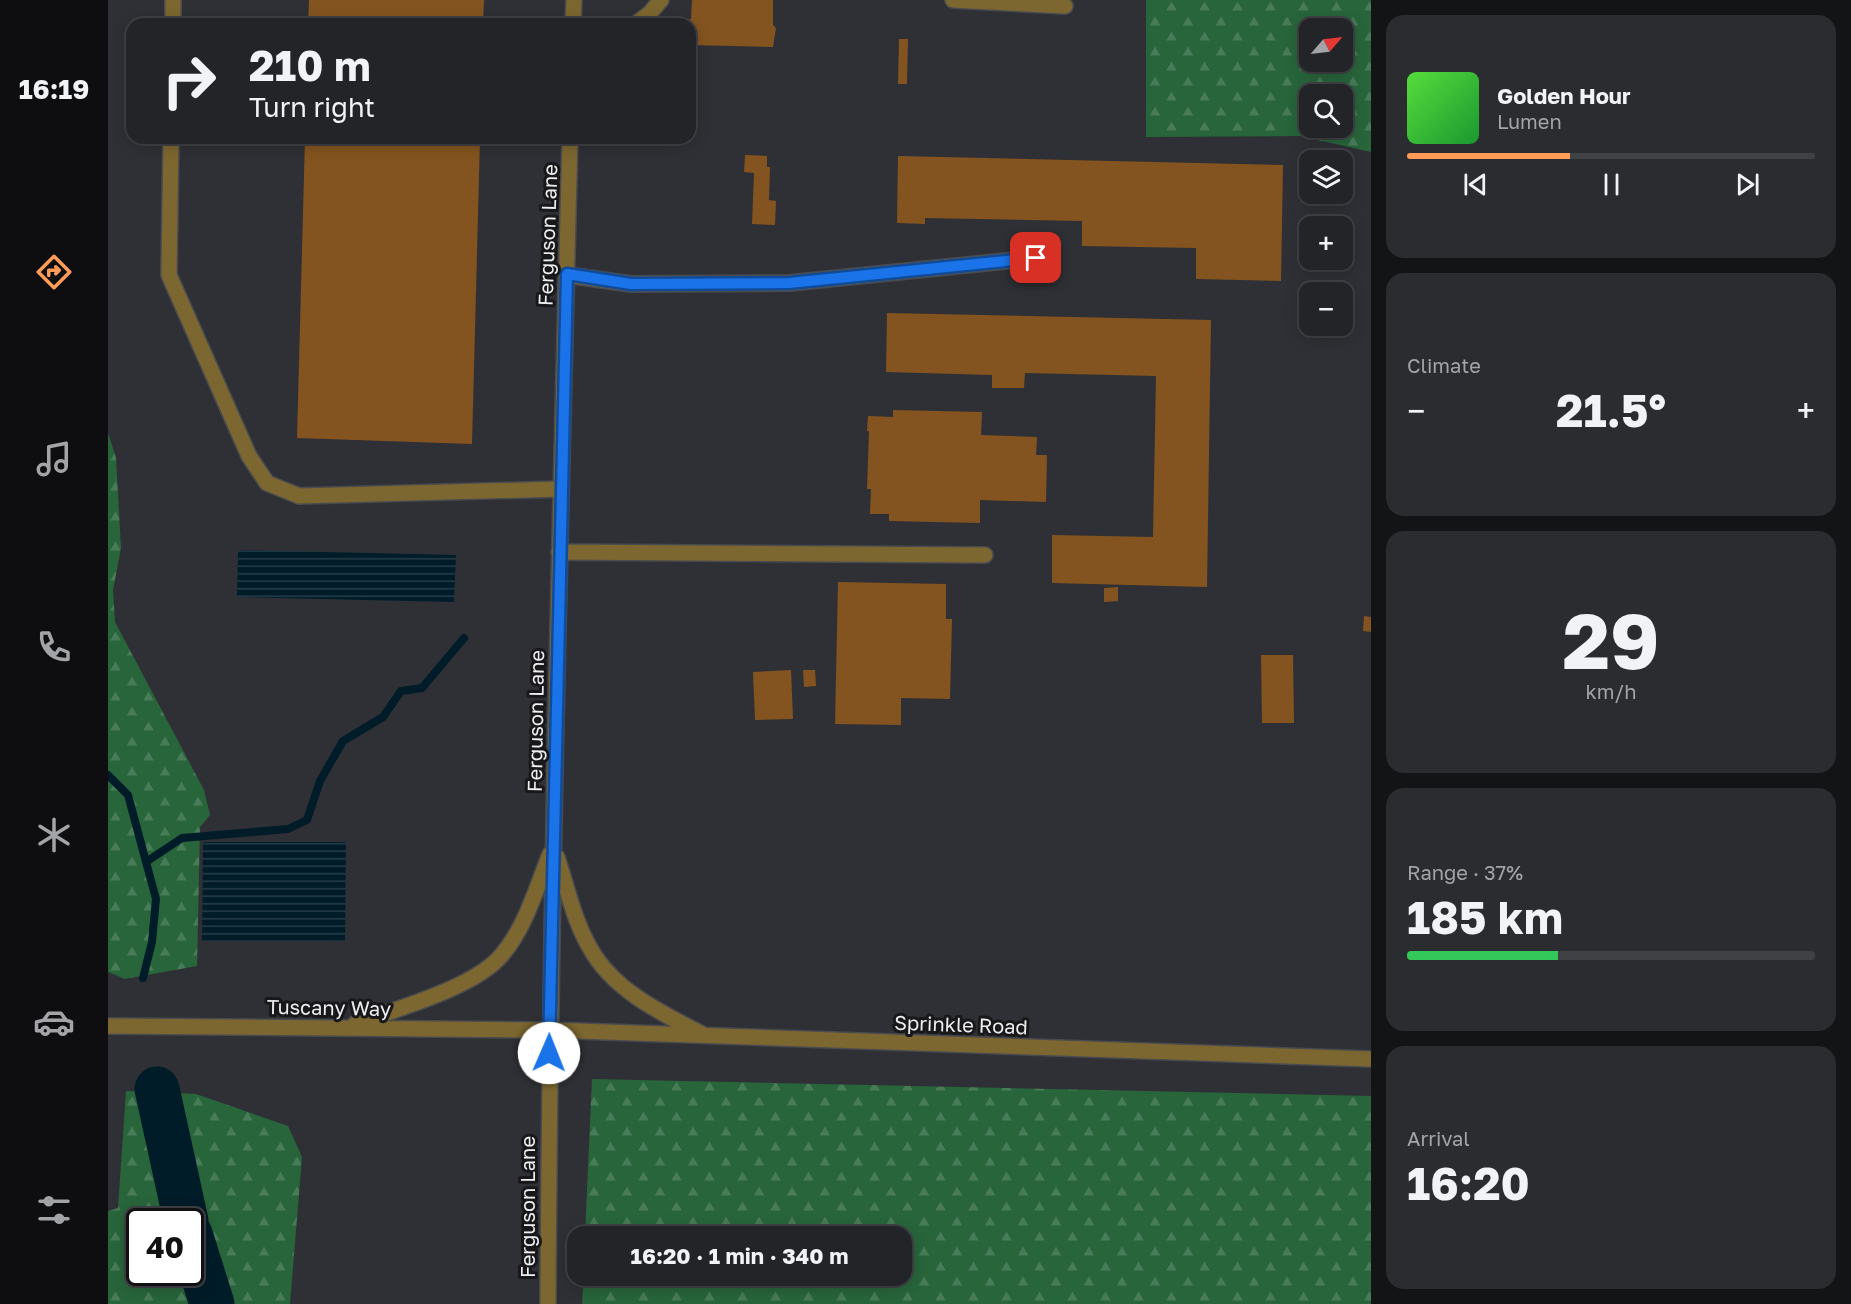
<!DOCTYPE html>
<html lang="en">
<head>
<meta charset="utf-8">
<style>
	body { margin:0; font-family:"Golos Text",sans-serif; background:#2b2c30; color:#f1f3f6; height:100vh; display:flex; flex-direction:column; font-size:22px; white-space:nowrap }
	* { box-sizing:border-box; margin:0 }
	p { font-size:20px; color:#a3a4a8 }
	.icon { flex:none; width:33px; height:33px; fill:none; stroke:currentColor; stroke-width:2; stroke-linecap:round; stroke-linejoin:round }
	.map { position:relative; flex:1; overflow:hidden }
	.sheet { display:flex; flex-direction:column; gap:15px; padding:15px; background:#131416; width:480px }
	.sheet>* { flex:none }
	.guide { position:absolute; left:18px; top:18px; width:570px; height:126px; border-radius:18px; box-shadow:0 3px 15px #0003,0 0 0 2px #404145; background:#232428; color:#f1f3f6; overflow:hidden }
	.needle { width:39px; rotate:62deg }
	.controls { position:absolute; left:1191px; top:18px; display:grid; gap:12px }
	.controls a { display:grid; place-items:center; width:54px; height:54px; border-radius:12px; background:#232428; box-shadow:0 3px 15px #0003,0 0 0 2px #404145; font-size:30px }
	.speed { position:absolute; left:18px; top:1208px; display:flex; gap:12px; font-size:30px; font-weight:700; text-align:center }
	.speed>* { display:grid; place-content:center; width:78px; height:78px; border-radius:50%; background:#232428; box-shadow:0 3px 15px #0003,0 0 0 2px #404145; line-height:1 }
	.speed .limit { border:3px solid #111; border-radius:9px; background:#fff; color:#111 }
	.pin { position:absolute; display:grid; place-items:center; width:51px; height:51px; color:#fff; margin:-26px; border-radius:12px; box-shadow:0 3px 9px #0006 }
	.me { position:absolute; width:66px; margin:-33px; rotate:1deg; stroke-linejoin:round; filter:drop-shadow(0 0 4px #0008) }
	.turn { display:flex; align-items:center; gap:21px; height:126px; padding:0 24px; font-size:27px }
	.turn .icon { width:78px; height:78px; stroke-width:2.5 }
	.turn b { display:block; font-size:42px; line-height:51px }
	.big { font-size:45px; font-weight:700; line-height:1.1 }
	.sheet .card { flex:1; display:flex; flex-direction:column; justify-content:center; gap:9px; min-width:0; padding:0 21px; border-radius:18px; background:#2b2c30 }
	.sheet .dial { align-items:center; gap:0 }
	.dial b { font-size:78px; line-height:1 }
	.song { display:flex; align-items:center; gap:18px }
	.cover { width:72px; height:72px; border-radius:9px; background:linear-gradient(135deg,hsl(110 70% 55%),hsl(130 70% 35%)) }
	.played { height:6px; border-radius:3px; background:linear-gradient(90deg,#fe9c57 40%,#404145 40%) }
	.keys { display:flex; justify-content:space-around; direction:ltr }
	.heat { display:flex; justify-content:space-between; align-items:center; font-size:33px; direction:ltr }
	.charge { height:9px; border-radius:4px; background:linear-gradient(90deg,#34c759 37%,#404145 0) }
	.trip { position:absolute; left:459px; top:1226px; width:345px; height:60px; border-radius:18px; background:#232428; box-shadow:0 3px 15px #0003,0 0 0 2px #404145; font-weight:700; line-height:60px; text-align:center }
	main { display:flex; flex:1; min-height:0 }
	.dock { display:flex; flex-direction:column; width:108px; justify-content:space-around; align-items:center; background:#0e0e10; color:#a3a4a8 }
	.dock .icon { width:42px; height:42px }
	.dock .on { color:#fe9c57 }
	.dock b { font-size:27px; color:#f1f3f6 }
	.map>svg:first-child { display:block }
	.forest { fill:url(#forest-firs); fill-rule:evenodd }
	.water { fill:url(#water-rules) }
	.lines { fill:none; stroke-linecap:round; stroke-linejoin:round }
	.stream { stroke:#001c29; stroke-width:8 }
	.river { stroke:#001c29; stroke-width:45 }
	.building { fill:#83541f }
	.minor-casing { stroke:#4a4b4f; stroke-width:18 }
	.minor { stroke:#7c6730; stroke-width:15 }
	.route-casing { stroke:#114b97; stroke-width:15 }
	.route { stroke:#1a73e8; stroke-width:10 }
	.labels { text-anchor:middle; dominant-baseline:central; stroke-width:6; stroke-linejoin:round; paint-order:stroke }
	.street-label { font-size:20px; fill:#edeef1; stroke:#18181a }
</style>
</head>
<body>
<main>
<nav class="dock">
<b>16:19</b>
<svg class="icon on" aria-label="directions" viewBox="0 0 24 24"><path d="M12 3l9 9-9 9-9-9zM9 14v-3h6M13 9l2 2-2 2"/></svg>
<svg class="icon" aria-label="music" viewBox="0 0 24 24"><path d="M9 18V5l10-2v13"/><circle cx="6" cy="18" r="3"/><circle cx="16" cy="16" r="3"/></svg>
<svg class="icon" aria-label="phone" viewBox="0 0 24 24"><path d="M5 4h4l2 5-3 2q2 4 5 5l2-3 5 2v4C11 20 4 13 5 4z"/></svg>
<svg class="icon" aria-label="climate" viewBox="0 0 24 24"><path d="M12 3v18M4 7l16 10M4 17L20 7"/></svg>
<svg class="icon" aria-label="car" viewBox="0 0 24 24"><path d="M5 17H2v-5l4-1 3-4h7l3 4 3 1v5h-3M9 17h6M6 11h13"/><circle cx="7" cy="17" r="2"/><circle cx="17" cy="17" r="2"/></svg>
<svg class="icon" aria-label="filters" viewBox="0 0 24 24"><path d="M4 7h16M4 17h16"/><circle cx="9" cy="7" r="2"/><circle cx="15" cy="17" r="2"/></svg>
</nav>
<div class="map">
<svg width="1263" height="1304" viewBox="0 0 1263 1304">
	<defs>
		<pattern id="forest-firs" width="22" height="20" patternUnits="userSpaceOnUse" patternTransform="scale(1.5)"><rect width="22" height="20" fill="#28653b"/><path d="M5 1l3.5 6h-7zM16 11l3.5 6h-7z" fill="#487b58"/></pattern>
		<pattern id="water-rules" width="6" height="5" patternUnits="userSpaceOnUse" patternTransform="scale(1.5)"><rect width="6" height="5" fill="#001c29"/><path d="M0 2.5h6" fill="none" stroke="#263d48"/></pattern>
	</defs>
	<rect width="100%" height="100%" fill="#2f3035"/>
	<!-- forest -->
	<path class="forest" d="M1038,0H1263V152L1192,136L1038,137ZM1202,28H1234V62H1202ZM1202,94H1234V128H1202Z
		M0,433L8,458L13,548L5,590L7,622L96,790L102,815L92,827L89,966L17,979L0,972Z
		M484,1079L1263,1096V1304H474L476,1275H794V1236H477Z
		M18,1091L88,1094L180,1126L194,1157L182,1304H0V1211L10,1208ZM32,1221H82V1272H32Z"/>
	<!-- water -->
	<path class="water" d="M130,550L348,555L346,602L129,597Z
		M95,842H238L237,941H94Z"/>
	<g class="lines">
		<!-- stream -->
		<path class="stream" d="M0,775L20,795L48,899L44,942L35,978
			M38,862L74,838L180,829L199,820L212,781L235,741L275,717L293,691L314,688L356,638"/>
		<!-- river -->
		<path class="river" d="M49,1089L78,1221
			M82,1234L104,1304"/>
	</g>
	<!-- building -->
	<path class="building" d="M201,0H376L375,24H200Z
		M584,0H665V25L668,28L665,47L582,45V24H577V19H583Z
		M791,39H800L799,84H790Z
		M197,138H372L364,444L189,438Z
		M637,155L659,156V167H662L661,200L668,201L667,225L644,224L646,173L636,172Z
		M790,156L1175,165L1173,281L1088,279V248L974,246V221L817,218V224L789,223Z
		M779,313L1103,320L1099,587L944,583V535L1045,537L1048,376L917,373L916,388H884V375L778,372Z
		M785,410L874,412L873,435L929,437L928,455H939L938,502L872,500V523L781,521V514H762L763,489H759L761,431H759L760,416L785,417Z
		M730,582L838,584V619H844L842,699L793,698V725L727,724Z
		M1010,587V601L996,602V588Z
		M1256,616L1263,617V632L1255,631Z
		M1153,655H1185L1186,723H1154Z
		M683,670L685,719L647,720L645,672Z
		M695,670H707L708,686L696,687Z"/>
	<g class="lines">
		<defs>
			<path id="minor" d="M845,0L957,6
				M65,24V0
				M465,24L466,0
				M528,24L542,13L553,0
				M63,138L61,275L141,456L159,483L191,496L453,489
				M459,275L523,284L681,283L928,258
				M451,552L877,555
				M449,857C459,887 466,921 482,948C505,990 553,1013 594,1034
				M247,1024C287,1009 363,989 392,957C417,929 428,889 442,854
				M0,1026L441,1030L1263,1059
				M440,1304C442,915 452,527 462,138"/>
		</defs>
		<!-- minor casing -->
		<use href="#minor" class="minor-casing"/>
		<!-- minor -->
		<use href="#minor" class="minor"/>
	</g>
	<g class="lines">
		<defs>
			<path id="route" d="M441,1053L459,274L523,284L681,283L928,258"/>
		</defs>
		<!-- route casing -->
		<use href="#route" class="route-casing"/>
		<!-- route -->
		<use href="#route" class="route"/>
	</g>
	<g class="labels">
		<!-- street labels -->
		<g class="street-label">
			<text transform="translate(439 235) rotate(-88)">Ferguson Lane</text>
			<text transform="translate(427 721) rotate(-89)">Ferguson Lane</text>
			<text transform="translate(221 1007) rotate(1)">Tuscany Way</text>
			<text transform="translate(853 1024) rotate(2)">Sprinkle Road</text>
			<text transform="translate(419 1207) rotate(-90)">Ferguson Lane</text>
		</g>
	</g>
</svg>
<div class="controls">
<a><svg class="needle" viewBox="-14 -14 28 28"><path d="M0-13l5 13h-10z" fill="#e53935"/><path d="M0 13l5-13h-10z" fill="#a3a4a8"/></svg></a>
<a><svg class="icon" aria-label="search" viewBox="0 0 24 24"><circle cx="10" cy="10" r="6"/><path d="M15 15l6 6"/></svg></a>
<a><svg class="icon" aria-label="layers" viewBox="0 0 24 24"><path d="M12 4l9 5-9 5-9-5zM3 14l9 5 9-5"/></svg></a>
<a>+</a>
<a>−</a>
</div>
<div class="speed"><div class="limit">40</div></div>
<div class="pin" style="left:928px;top:258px;background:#d93025"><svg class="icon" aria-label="arrive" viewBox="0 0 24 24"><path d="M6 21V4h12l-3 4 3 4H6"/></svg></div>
<svg class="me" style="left:441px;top:1053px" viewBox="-20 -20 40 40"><circle r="19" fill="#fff"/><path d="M0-13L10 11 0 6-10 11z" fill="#1a73e8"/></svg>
<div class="trip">16:20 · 1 min · 340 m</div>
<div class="guide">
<div class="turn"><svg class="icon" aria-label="right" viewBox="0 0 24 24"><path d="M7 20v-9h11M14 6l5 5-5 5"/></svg><div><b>210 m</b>Turn right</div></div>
</div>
</div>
<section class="sheet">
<div class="card">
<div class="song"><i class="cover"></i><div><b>Golden Hour</b><p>Lumen</p></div></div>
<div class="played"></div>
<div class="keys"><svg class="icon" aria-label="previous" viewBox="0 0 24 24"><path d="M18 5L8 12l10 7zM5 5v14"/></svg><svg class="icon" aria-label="pause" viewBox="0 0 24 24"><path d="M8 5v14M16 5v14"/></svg><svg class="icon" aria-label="next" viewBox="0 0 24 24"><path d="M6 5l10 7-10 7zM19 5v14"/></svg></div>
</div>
<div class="card"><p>Climate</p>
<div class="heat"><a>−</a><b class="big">21.5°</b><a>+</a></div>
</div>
<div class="card dial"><b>29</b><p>km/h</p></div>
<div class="card"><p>Range · 37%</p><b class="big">185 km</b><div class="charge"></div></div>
<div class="card"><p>Arrival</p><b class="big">16:20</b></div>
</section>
</main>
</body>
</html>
